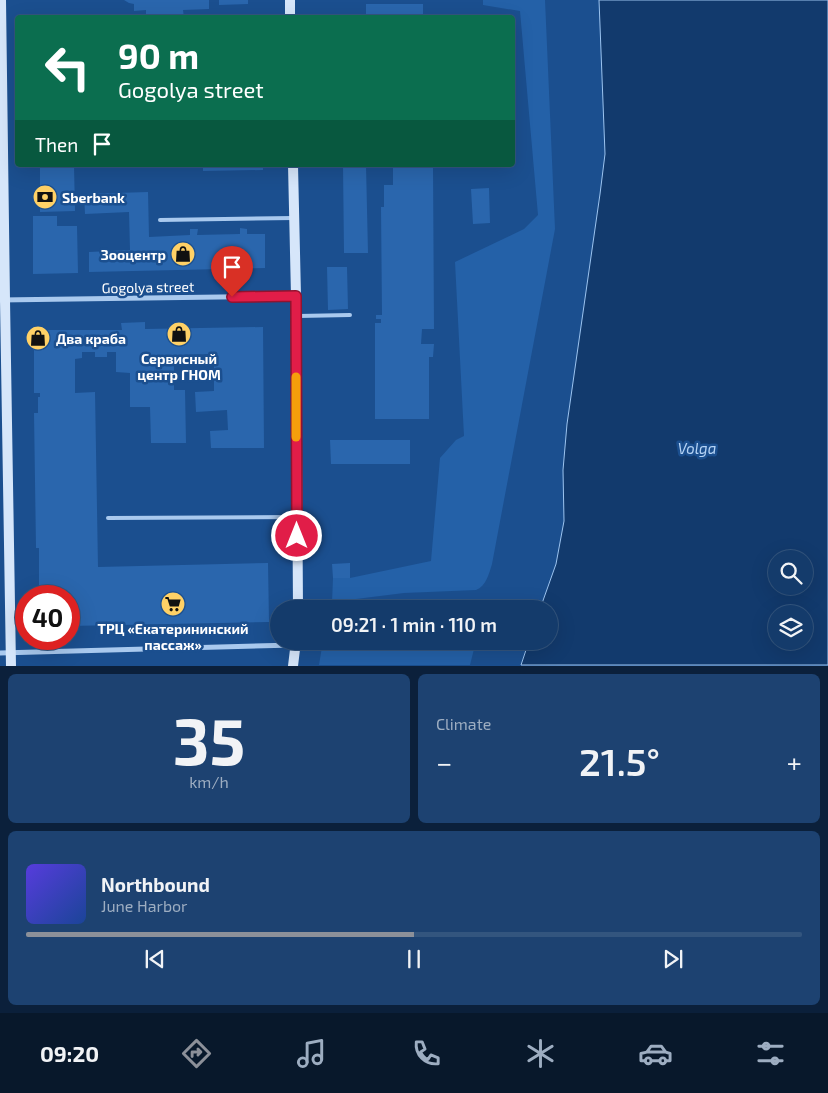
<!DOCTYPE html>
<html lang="en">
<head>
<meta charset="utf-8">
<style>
	body { margin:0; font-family:"Exo 2",sans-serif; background:#1d4271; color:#f1f3f6; height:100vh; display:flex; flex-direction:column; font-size:19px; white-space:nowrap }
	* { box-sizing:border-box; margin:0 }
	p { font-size:16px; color:#9dadc1 }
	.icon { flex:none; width:28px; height:28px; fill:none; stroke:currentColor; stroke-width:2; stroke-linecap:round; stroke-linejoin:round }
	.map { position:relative; height:666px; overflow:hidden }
	.drawer { display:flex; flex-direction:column; gap:8px; padding:8px; background:#0b203b; flex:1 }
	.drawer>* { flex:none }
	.banner { position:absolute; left:15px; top:15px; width:500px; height:152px; border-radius:5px; box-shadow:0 5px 20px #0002,0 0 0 1px #33557e; background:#0b6e4f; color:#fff; overflow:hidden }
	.fabs { position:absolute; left:768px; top:550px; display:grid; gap:10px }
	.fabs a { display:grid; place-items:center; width:45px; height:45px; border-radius:50%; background:#143b6b; box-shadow:0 5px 20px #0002,0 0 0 1px #33557e; font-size:25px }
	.speed { position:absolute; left:15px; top:585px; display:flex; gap:10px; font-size:25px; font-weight:700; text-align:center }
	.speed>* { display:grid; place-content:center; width:65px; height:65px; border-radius:50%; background:#143b6b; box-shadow:0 5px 20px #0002,0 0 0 1px #33557e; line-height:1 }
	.speed .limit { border:8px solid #d22; background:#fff; color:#111 }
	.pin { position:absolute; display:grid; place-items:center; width:42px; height:42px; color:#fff; margin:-51px -21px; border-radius:50% 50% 50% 0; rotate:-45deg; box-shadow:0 0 5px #0007 }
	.pin .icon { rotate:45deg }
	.me { position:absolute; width:55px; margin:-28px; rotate:0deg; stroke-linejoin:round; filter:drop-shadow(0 0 4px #0008) }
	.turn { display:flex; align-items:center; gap:18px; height:105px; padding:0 20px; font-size:22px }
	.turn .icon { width:65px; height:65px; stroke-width:2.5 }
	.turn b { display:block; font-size:35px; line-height:42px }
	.then { display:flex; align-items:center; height:48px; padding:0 20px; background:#0003; gap:10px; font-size:19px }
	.big { font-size:38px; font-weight:600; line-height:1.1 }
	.drawer .tile { flex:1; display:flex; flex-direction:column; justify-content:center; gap:8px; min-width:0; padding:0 18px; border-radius:8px; background:#1d4271 }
	.drawer .dial { align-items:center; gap:0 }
	.dial b { font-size:65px; line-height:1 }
	.song { display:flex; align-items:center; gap:15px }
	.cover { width:60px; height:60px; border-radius:8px; background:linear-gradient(135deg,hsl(250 70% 55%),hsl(220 70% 35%)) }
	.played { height:5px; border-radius:2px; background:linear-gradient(90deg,#8c9099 50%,#33557e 50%) }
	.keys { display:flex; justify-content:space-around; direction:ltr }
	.heat { display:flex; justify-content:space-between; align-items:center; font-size:28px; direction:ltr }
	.drawer .tiles { flex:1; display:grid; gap:8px; grid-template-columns:1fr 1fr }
	.tile:last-child { grid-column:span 2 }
	.trip { position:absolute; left:270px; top:600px; width:288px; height:50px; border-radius:25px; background:#143b6b; box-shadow:0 5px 20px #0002,0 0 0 1px #33557e; font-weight:600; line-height:50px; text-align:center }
	.tab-bar { display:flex; height:80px; justify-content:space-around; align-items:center; background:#08182b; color:#9dadc1 }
	.tab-bar .icon { width:35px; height:35px }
	.tab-bar .current { color:#8c9099 }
	.tab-bar b { font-size:22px; color:#f1f3f6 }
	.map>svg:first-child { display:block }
	.green { fill:#2461a8 }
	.water { fill:#123a6d; stroke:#9cc4f0; fill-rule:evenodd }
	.building { fill:#2a66ad }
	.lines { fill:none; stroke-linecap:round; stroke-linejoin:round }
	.lane { stroke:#a9c9ee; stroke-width:4 }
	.street { stroke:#a9c9ee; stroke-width:5 }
	.secondary { stroke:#d6e6fa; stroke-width:10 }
	.route-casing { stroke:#92132f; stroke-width:12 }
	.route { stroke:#e11d48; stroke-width:9 }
	.slow { stroke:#f59e0b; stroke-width:9 }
	.labels { text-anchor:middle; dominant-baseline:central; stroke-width:5; stroke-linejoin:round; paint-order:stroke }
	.poi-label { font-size:14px; font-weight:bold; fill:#fff; stroke:#1b4f8f; text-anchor:start }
	.street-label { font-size:14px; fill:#fff; stroke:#1b4f8f }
	.water-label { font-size:15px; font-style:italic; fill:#b5d3f5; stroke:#1b4f8f }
</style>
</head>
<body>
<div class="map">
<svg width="828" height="666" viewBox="0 0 828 666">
	<rect width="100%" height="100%" fill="#1b4f8f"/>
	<!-- green -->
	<path class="green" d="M483,0H545L555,229L492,564C489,574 486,586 476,590L404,593L332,602L333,578H350L431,561L440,458L456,440L464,436L455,262L524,229L538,215L520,11L483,5Z
		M323,641H476L470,665H319Z"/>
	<!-- water -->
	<path class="water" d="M599,0H828V665H521L529,641H549V609H540L556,564L564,521L563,470L567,424L600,194L605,154ZM776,559H804V586H776ZM776,614H804V641H776Z"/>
	<!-- building -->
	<path class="building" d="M124,0H209V9L183,10L184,18H146V10L134,11V4L129,3Z
		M219,0H248V4L219,5Z
		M366,4H423V18H366Z
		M40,165H74L75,211L40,212Z
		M203,165H263V170L203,171Z
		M343,165H366L368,253H344Z
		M393,165H433L434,329H422L421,344H434L433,357H429V419H375V323H381V319H376V315H382L381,207H384V185H393Z
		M489,188L490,223L473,224L471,189Z
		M148,192L149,237L190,235V229H198L197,235L240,234V228L247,229V234H265V268L89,272V252L130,250L129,212L85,214L84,194Z
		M33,216H57V226H77L78,273L33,274Z
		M327,267H347L348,309L328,310Z
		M145,322V329L263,327L264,448H211L210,431L228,430L227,410L196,412L195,392L214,391V354L174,355V390H185L186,443H151L150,407H130V373L116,372V352H107V357H95V352H82V358L75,359V393L95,392L98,567L268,563L269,622L69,626V596H39V548H36L34,413H38V397H40V393H34V330H122L121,323Z
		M330,440H410V464H331Z
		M350,563V578H333L332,564Z"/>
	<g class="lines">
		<!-- lane -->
		<path class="lane" d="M160,220L294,218
			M298,316L350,315
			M108,518L297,517"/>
		<!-- street -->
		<path class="street" d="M0,300L296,296
			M0,653L295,645"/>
		<!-- secondary -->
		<path class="secondary" d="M1,0L5,300L11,666
			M290,0V18
			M293,165L296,296L298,609
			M293,666L296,641"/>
	</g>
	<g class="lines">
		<defs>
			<path id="route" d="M232,297L296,296L297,536"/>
		</defs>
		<!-- route casing -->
		<use href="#route" class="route-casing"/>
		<!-- route -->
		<use href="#route" class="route"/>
		<!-- slow -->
		<path class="slow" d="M296,377V437"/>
	</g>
	<!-- icons -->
	<defs>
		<symbol id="bank-disc" viewBox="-11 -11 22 22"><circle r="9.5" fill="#ffd166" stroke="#1b4f8f"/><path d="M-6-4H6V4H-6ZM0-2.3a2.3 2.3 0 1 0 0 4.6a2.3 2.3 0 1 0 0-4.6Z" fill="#111"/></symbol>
		<symbol id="shop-disc" viewBox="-11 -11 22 22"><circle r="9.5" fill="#ffd166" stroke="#1b4f8f"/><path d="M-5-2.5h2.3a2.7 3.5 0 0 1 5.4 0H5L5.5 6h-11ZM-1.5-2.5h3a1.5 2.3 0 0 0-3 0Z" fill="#111"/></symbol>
		<symbol id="supermarket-disc" viewBox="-11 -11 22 22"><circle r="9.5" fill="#ffd166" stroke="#1b4f8f"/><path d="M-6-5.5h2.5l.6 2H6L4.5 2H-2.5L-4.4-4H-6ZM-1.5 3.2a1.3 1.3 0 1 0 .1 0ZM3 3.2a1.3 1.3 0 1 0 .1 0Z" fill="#111"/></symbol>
	</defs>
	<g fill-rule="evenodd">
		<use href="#bank-disc" x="31" y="183" width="28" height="28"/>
		<use href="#shop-disc" x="169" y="240" width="28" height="28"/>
		<use href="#shop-disc" x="165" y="320" width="28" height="28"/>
		<use href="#shop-disc" x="24" y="324" width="28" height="28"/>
		<use href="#supermarket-disc" x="159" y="590" width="28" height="28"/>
	</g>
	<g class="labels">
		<!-- poi labels -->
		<g class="poi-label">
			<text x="62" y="197">Sberbank</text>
			<text x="166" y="254" text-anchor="end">Зооцентр</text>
			<text x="56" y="338">Два краба</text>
			<text x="179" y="358" text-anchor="middle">Сервисный<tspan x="179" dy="16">центр ГНОМ</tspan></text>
			<text x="173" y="628" text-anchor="middle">ТРЦ «Екатерининский<tspan x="173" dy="16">пассаж»</tspan></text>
		</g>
		<!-- street labels -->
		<g class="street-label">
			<text transform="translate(148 287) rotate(-1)">Gogolya street</text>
		</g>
		<!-- water labels -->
		<g class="water-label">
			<text x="697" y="448">Volga</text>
		</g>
	</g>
</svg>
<div class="fabs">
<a><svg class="icon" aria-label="search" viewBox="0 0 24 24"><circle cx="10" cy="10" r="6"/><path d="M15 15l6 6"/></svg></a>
<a><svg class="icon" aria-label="layers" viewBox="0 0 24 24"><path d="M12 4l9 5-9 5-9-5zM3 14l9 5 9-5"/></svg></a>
</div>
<div class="speed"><div class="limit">40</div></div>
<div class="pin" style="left:232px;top:297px;background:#d93025"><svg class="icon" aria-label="arrive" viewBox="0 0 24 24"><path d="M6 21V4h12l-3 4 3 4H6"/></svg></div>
<svg class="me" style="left:297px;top:536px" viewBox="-20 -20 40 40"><circle r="17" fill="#e11d48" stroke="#fff" stroke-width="3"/><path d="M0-11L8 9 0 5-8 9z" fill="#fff"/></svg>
<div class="trip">09:21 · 1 min · 110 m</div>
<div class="banner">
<div class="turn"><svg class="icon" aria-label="left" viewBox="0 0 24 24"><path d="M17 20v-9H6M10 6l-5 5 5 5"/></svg><div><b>90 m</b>Gogolya street</div></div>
<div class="then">Then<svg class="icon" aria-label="arrive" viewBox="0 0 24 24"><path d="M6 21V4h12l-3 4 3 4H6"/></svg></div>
</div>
</div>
<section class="drawer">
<div class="tiles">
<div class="tile dial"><b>35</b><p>km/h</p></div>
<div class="tile"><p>Climate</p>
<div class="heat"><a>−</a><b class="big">21.5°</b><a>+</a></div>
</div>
<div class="tile">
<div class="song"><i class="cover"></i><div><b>Northbound</b><p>June Harbor</p></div></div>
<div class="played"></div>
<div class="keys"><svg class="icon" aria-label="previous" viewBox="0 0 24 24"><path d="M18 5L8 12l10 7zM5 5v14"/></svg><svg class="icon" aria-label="pause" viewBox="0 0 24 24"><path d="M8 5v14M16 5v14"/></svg><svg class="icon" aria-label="next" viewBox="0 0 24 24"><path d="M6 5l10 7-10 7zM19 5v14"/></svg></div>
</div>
</div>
</section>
<nav class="tab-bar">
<b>09:20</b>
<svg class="icon current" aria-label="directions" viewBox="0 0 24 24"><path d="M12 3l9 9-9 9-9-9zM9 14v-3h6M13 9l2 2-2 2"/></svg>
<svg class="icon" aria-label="music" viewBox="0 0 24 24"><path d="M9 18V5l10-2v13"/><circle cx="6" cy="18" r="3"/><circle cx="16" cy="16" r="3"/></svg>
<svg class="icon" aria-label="phone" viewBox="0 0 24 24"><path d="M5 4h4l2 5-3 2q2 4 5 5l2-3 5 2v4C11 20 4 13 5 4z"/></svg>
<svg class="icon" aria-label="climate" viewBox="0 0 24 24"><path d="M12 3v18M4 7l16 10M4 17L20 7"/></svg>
<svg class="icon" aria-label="car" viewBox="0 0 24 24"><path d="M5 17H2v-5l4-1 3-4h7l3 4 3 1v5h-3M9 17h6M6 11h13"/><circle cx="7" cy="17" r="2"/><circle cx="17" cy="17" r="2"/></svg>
<svg class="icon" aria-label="filters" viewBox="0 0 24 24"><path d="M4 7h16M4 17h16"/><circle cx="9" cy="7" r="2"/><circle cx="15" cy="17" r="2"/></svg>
</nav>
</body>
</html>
